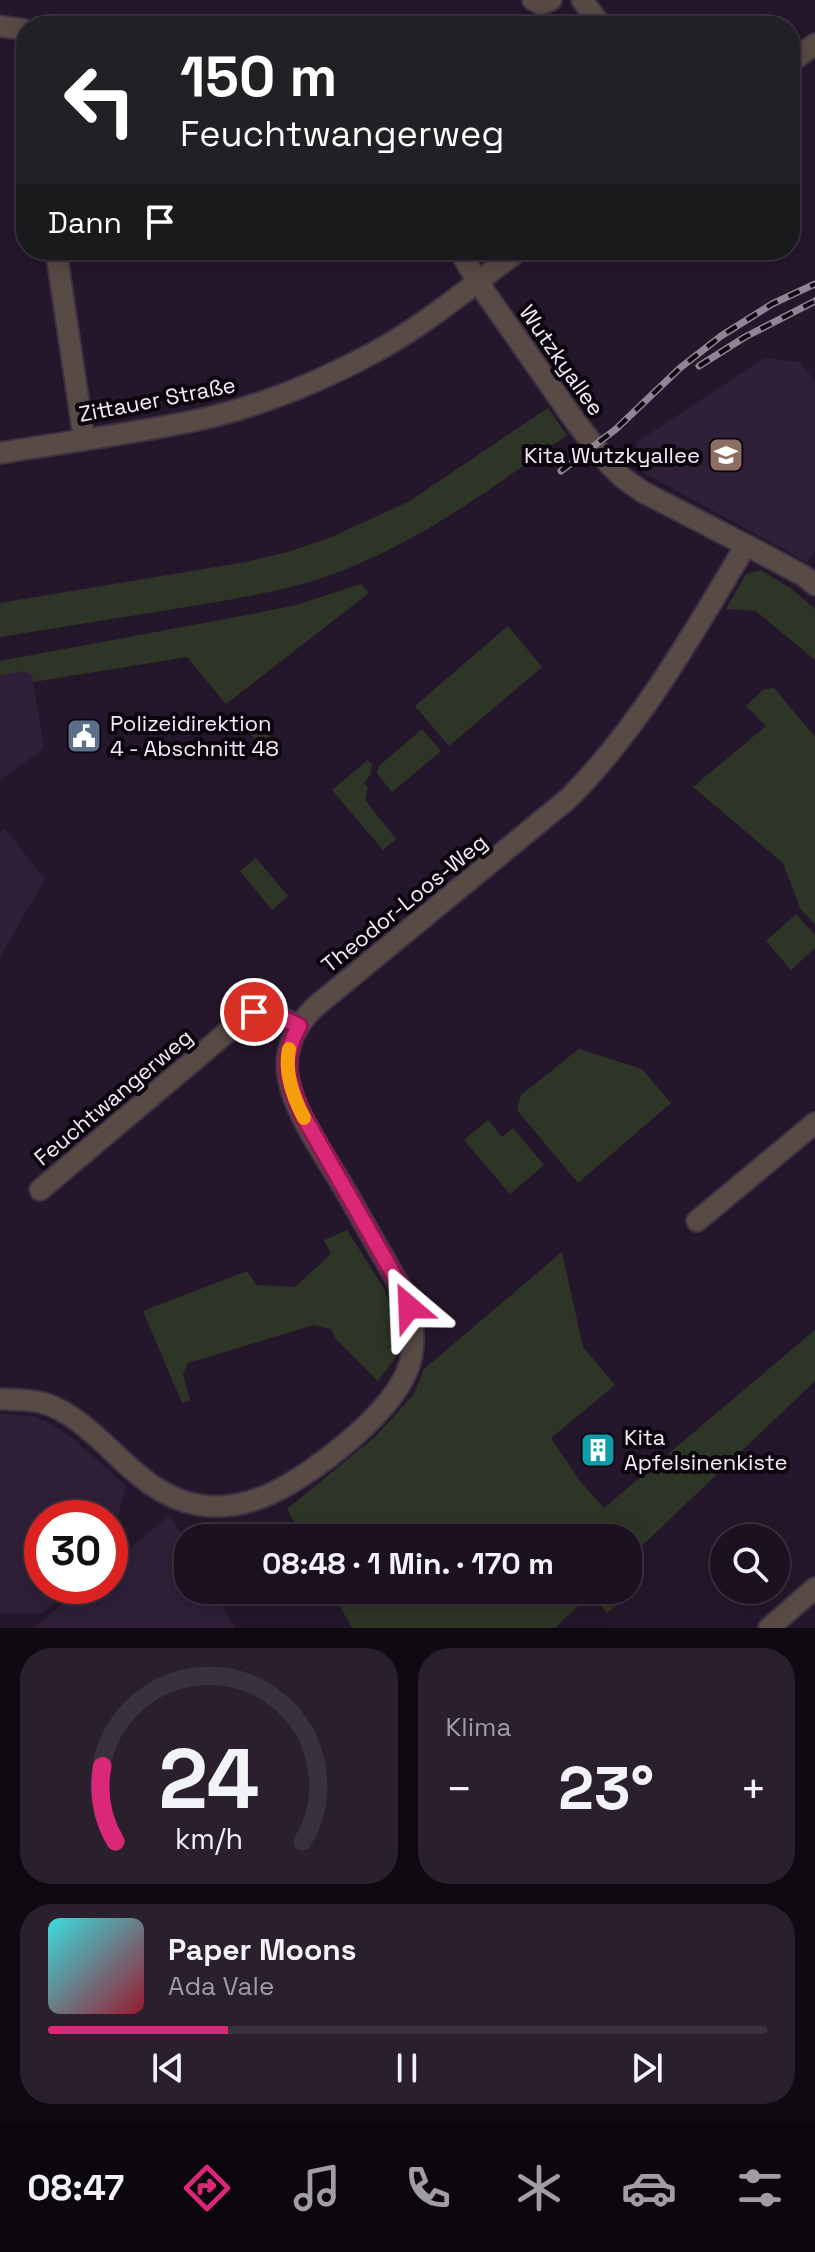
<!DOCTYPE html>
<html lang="de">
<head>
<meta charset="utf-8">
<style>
	body { margin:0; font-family:"Space Grotesk",sans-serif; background:#291f2d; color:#f1f3f6; height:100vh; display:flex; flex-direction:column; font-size:30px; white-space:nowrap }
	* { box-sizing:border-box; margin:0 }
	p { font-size:26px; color:#a09da5 }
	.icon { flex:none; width:44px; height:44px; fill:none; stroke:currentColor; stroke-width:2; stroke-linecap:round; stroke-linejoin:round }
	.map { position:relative; height:1628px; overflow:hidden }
	.sheet { display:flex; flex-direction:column; gap:20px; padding:20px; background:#0f0912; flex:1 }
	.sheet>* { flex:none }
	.hud { position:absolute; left:16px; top:16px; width:784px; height:244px; border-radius:32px; box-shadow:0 4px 20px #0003,0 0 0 2px #3a313e; background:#202124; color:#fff; overflow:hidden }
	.controls { position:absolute; left:710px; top:1524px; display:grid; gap:16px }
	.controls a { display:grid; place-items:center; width:80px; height:80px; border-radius:50%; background:#1c1120; box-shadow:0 4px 20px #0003,0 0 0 2px #3a313e; font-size:40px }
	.speed { position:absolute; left:24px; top:1500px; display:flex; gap:16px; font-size:40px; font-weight:700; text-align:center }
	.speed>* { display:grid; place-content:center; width:104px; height:104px; border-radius:50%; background:#1c1120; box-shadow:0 4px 20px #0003,0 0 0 2px #3a313e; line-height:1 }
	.speed .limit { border:12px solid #d22; background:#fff; color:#111 }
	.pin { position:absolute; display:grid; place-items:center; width:68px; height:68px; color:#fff; margin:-34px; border:4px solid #fff; border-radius:50%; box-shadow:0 2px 8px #0007 }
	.me { position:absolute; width:88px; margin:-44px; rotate:334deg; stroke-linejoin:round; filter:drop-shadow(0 0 6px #0008) }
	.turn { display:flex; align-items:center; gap:28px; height:168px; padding:0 32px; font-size:36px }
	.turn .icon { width:104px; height:104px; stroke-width:2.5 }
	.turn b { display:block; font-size:56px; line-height:68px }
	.then { display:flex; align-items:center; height:76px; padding:0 32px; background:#0003; gap:16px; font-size:30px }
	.big { font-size:60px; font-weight:700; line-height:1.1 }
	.sheet .card { flex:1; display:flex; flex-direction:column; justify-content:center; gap:12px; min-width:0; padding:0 28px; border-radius:32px; background:#291f2d }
	.sheet .dial { align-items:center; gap:0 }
	.dial svg { height:208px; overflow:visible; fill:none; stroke:#3a313e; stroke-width:7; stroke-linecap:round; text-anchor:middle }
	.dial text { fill:#f1f3f6; stroke:none }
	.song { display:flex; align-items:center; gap:24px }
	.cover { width:96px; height:96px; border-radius:12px; background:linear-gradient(135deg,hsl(180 70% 55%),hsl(350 70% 35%)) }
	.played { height:8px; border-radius:4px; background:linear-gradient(90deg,#db2777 25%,#3a313e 25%) }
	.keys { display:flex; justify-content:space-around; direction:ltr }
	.heat { display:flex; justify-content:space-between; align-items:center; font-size:44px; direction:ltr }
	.sheet .tiles { flex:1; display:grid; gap:20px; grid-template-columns:1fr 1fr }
	.card:last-child { grid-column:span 2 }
	.trip { position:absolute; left:174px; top:1524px; width:468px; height:80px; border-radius:32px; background:#1c1120; box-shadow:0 4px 20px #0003,0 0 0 2px #3a313e; font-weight:700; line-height:80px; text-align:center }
	.tabs { display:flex; height:128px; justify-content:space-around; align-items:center; background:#0b070d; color:#a09da5 }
	.tabs .icon { width:56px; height:56px }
	.tabs .active { color:#db2777 }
	.tabs b { font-size:36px; color:#f1f3f6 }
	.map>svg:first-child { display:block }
	.built { fill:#301f38 }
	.green { fill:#2d3626 }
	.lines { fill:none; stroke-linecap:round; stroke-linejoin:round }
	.minor-casing { stroke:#3e3144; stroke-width:24 }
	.minor { stroke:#584a45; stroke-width:20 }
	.rail-casing { stroke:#908495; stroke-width:7 }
	.rail { stroke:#0b060d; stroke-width:4; stroke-dasharray:12; stroke-linecap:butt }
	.route-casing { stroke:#8e194d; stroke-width:20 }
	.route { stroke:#db2777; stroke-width:14 }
	.slow { stroke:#f59e0b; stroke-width:14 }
	.labels { text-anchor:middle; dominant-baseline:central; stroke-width:8; stroke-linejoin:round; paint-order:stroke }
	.street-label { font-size:22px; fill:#f6edfb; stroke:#0b060d }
	.poi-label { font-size:22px; fill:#f6edfb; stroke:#0b060d; text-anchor:start }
</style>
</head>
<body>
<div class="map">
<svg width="815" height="1628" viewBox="0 0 815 1628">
	<rect width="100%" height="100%" fill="#25172b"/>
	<!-- built -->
	<path class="built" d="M764,358L799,362L815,381V550L807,562L635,468L637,442Z
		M29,656L44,749L0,780V661Z
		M5,829L45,879L0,957V833Z
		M0,1414L32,1416L52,1424L70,1436L126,1486L110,1548V1518H42V1586H74L42,1613H0Z
		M170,1515L188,1546V1590H213L235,1628H34L84,1586H110V1565Z"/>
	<!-- green -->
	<path class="green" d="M548,408L567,435C489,490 413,547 322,578C276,593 228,600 180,608C120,618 60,627 0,637V603L246,562L288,552L329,538L408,502Z
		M761,570L793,590L815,609V660L756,611L726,609L746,574Z
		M361,584L369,593L226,704L187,657L33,682L32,675L25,671L0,675V661L257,613L296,605Z
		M508,626L542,667L449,746L415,706Z
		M774,688L815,737V925L800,908L783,863L693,787L766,726L746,706L764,689Z
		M253,717L277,746L267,754L243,725Z
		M422,729L441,751L392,792L377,773L379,766Z
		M368,760L372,765L371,774L364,783L368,789L365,800L396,839L383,850L332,790Z
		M256,858L288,896L272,910L240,871Z
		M796,914L815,935V948L791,970L766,941Z
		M579,1049L642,1069L671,1103L578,1183L517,1110L521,1095Z
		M488,1120L502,1137L513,1128L544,1165L510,1194L464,1140Z
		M347,1230L385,1290L397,1327V1356L378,1381L335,1338L331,1329L314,1325L188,1363L183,1375L190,1400L182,1403L143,1311L247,1271L256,1285L295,1287L331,1254L324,1240Z
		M562,1252L583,1347L615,1385L551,1438L580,1481L604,1508L815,1330V1381L628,1559V1538H302L287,1509L376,1436L414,1394L424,1369Z
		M331,1590H595L555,1628H352Z
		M610,1590H628L631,1594L607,1613L597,1600Z"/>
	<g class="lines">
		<defs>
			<path id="minor" d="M533,0L541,4L551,0
				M582,0L602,26
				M0,26L26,30
				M790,63L815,44
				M56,250L84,439
				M459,250L477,281L575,421L608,463L623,478L643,492L767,556L804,576L815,585
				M0,453C70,441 142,433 211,417C268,403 323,380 375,352C427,324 473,284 520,250
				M40,1190L250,1013L270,1012L299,1026
				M697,1221L815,1123
				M0,1399C18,1400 37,1399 54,1407C107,1431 135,1494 199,1505C223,1509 248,1504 270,1494C315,1473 396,1411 410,1363C417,1338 412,1315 403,1291C383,1257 364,1223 344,1188C324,1154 288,1106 287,1065C287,1042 300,1021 316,1006L569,798C639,728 695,631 746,545
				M769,1628L815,1588"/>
		</defs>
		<!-- minor casing -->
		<use href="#minor" class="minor-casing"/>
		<!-- minor -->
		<use href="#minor" class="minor"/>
		<defs>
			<path id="rail" d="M699,366L745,337L815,301
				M561,471L616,429L680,368L721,336L772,304L815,284"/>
		</defs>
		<!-- rail casing -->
		<use href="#rail" class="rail-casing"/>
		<!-- rail -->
		<use href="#rail" class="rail"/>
	</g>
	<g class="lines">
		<defs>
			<path id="route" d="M254,1012H270L299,1026C281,1059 287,1079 301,1112L403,1291L409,1307"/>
		</defs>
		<!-- route casing -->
		<use href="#route" class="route-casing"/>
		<!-- route -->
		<use href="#route" class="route"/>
		<!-- slow -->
		<path class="slow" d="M289,1049C284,1073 293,1097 304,1118"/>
	</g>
	<!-- icons -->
	<defs>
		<symbol id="school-square" viewBox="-11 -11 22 22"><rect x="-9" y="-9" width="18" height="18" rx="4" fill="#8d6e63" stroke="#0b060d"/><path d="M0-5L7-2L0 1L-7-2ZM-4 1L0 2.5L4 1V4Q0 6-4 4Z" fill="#fff"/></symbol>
		<symbol id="civic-square" viewBox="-11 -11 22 22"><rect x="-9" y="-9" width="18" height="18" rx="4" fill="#5c6f8a" stroke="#0b060d"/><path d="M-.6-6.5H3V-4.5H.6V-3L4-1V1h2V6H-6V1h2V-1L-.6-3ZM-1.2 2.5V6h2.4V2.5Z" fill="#fff"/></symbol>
		<symbol id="building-square" viewBox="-11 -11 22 22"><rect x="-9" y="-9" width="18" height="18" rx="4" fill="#0f9aa8" stroke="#0b060d"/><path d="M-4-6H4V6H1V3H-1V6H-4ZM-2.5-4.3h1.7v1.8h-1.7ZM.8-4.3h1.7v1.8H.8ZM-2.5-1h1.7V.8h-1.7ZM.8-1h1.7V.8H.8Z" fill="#fff"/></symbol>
	</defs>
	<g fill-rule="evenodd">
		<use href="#school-square" x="706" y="435" width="40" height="40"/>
		<use href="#civic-square" x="64" y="716" width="40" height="40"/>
		<use href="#building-square" x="578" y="1430" width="40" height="40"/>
	</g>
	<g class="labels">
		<!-- street labels -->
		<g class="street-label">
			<text transform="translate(562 360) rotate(55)">Wutzkyallee</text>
			<text transform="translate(157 399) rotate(-11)">Zittauer Straße</text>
			<text transform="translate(404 903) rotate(-39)">Theodor-Loos-Weg</text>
			<text transform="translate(113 1097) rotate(-40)">Feuchtwangerweg</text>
		</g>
		<!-- poi labels -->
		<g class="poi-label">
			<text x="700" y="455" text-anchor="end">Kita Wutzkyallee</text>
			<text x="110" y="723">Polizeidirektion<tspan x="110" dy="25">4 - Abschnitt 48</tspan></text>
			<text x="624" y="1437">Kita<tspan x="624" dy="25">Apfelsinenkiste</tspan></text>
		</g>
	</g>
</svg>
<div class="controls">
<a><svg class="icon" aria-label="search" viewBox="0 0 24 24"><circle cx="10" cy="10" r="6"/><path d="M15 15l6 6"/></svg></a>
</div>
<div class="speed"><div class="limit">30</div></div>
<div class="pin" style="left:254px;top:1012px;background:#d93025"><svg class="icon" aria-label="arrive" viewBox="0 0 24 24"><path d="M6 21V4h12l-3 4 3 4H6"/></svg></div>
<svg class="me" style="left:409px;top:1307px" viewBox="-20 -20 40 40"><path d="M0-17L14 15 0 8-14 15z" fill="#db2777" stroke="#fff" stroke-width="4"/></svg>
<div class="trip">08:48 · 1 Min. · 170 m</div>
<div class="hud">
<div class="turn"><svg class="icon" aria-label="left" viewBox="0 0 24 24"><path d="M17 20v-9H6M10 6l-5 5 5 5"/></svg><div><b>150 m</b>Feuchtwangerweg</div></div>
<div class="then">Dann<svg class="icon" aria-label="arrive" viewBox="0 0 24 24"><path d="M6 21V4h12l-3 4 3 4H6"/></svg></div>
</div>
</div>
<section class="sheet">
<div class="tiles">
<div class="card dial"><svg viewBox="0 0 100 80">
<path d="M14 69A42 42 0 1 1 86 69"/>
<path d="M14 69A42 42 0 0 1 9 40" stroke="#db2777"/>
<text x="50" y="56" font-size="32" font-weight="700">24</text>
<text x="50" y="72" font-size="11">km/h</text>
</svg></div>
<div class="card"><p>Klima</p>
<div class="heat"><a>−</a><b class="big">23°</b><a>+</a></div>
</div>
<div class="card">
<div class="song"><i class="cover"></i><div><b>Paper Moons</b><p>Ada Vale</p></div></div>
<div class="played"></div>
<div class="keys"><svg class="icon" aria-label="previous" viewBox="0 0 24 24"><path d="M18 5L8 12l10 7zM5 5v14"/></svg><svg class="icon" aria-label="pause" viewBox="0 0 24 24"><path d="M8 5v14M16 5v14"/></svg><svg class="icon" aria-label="next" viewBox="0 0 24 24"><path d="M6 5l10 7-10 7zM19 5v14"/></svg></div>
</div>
</div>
</section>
<nav class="tabs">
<b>08:47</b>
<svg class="icon active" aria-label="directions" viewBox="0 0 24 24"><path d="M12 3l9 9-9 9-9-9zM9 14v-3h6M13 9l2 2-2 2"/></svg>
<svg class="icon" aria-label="music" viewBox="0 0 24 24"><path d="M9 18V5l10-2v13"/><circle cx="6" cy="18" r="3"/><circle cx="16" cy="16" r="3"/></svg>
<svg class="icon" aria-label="phone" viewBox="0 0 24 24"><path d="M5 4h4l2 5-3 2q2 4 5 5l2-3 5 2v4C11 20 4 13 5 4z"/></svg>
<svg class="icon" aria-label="climate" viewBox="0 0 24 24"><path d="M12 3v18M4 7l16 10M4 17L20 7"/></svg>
<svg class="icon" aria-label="car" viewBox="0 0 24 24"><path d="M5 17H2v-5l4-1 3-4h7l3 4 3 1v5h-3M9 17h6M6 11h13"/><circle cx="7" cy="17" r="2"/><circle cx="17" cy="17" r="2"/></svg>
<svg class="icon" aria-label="filters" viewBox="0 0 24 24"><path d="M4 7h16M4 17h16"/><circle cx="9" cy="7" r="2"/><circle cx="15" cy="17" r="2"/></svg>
</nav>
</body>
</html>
